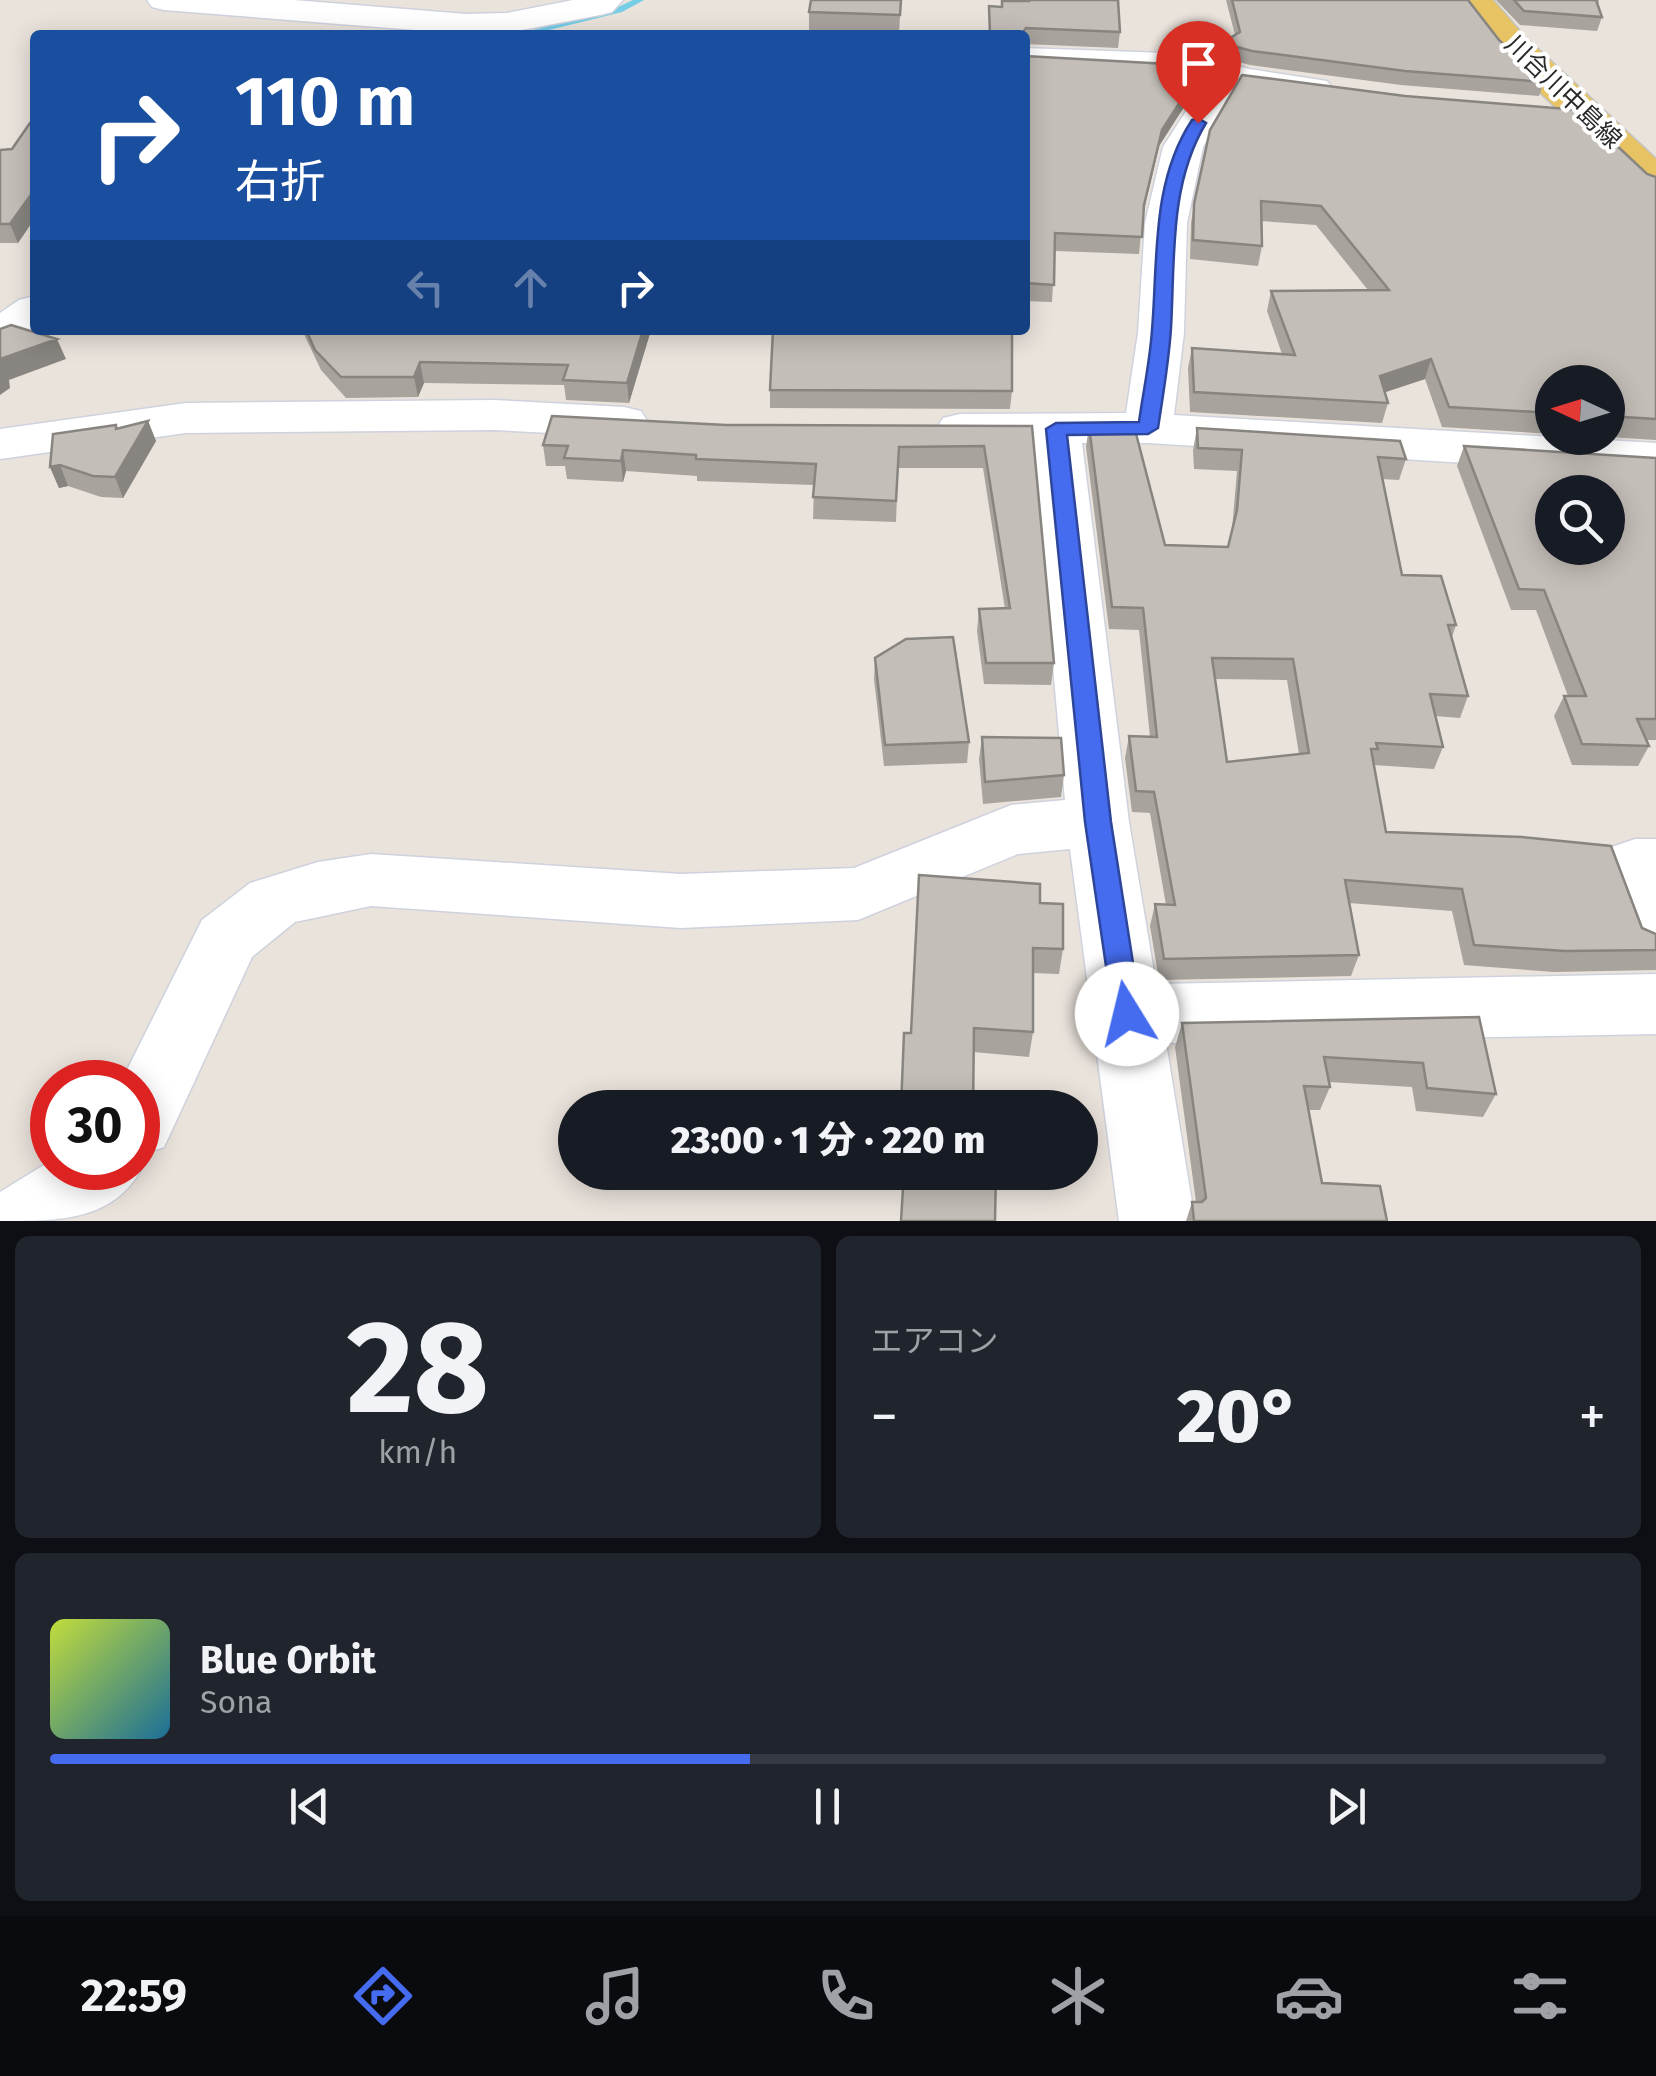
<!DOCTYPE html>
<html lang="ja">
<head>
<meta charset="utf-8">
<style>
	body { margin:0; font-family:"Fira Sans","Noto Sans JP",sans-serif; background:#20242c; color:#f1f3f6; height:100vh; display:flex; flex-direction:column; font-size:38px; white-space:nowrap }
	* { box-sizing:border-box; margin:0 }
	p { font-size:32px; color:#9ea1a6 }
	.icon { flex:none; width:55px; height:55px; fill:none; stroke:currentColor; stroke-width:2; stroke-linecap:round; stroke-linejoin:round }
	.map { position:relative; height:1221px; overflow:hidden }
	.side { display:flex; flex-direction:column; gap:15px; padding:15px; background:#0d0f14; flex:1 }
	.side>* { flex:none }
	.hud { position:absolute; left:30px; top:30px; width:1000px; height:305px; border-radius:10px; box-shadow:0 5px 25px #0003; background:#1a4fa0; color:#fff; overflow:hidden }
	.needle { width:65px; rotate:274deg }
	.buttons { position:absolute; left:1535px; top:365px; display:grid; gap:20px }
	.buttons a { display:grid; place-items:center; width:90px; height:90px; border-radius:50%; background:#171b24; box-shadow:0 5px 25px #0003; font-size:50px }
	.speed { position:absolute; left:30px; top:1060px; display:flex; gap:20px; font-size:50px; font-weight:700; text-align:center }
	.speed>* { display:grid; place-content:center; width:130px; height:130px; border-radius:50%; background:#171b24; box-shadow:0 5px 25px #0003; line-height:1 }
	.speed .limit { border:15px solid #d22; background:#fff; color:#111 }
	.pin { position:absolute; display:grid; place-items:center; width:85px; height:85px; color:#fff; margin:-102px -42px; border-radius:50% 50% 50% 0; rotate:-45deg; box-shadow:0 0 10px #0007 }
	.pin .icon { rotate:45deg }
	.me { position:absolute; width:110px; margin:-55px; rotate:351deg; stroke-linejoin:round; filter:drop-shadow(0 0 8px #0008) }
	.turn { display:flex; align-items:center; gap:35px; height:210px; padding:0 40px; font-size:45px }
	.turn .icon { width:130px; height:130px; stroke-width:2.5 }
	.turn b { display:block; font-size:70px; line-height:85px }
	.lanes { display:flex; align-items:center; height:95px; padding:0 40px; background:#0003; justify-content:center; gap:50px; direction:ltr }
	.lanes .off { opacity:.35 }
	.big { font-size:75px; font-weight:800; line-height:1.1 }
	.side .tile { flex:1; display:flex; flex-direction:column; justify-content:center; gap:15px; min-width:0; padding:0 35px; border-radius:15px; background:#20242c }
	.side .dial { align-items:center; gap:0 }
	.dial b { font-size:130px; line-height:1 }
	.song { display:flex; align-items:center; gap:30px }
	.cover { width:120px; height:120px; border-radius:15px; background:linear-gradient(135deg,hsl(70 70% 55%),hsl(200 70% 35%)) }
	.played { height:10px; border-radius:5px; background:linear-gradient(90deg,#456bee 45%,#363941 45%) }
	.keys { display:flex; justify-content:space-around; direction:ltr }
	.heat { display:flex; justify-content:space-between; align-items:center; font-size:55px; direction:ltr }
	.side .tiles { flex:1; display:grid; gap:15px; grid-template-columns:1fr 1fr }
	.tile:last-child { grid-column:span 2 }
	.trip { position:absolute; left:558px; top:1090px; width:540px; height:100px; border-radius:50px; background:#171b24; box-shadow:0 5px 25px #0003; font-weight:800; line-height:100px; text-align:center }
	.menu { display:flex; height:160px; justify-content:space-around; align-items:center; background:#090b0e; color:#9ea1a6 }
	.menu .icon { width:70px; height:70px }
	.menu .on { color:#456bee }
	.menu b { font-size:45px; color:#f1f3f6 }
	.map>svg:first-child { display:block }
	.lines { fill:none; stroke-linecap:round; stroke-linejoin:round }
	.stream { fill:#75cde6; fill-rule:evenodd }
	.minor-casing { stroke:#ced2dd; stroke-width:3 }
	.major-casing { stroke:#c3c3c3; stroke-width:3 }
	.minor { fill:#fff; fill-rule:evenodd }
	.major { fill:#e7c364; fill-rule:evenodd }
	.wall { fill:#a8a39d; fill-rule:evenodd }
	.shaded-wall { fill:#888580 }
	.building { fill:#c3beb7; stroke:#888580; stroke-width:2.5; fill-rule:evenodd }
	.route { fill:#456bee; stroke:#2d469b; stroke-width:2.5 }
	.labels { text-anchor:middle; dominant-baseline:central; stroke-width:8; stroke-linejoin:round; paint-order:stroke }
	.far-street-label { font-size:25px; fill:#292929; stroke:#fff }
</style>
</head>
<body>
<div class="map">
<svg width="1656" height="1221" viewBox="0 0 1656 1221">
	<rect width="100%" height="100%" fill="#eae3dc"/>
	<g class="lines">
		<!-- stream -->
		<path class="stream" d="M633,0H644L622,12L529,35H514L616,8Z"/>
		<defs>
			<path id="minor" d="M147,0H294L466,14L507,13L573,0H623L612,12L600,15L507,33L466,34L164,10L152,7Z
				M1025,48L1193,54L1249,69L1327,81L1333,89L1327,97L1314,100L1237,89L1203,147L1187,223L1184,333L1174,415L1656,443V475L1148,443H1082L1129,822L1156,984L1656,974V1034L1166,1043L1195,1221H1119L1070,849L1018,854L858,920L681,928L371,906L295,922L252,957L164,1147L138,1156V1082H121L202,920L250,883L318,862L371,854L681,874L854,868L1011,805L1065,800L1033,444H960L943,440L936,429L943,418L960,414L1126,413L1138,333L1145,223L1163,147L1206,80L1191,76L1025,70Z
				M35,296V330L16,344L0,348V313L19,300Z
				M494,400L624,407L641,411L648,422L641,433L624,437L494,430L186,433L0,459V429L186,403Z
				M1635,839H1656V956L1633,948L1603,865L1612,847Z
				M138,1158L142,1168C113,1221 60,1221 0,1221V1192L52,1160V1168H138Z"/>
			<path id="major" d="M1458,0H1493L1524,36L1656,159V193L1642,190L1498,52Z"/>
		</defs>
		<!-- minor casing -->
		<use href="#minor" class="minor-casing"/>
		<!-- major casing -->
		<use href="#major" class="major-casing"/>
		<!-- minor -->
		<use href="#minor" class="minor"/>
		<!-- major -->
		<use href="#major" class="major"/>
	</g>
	<!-- wall -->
	<path class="wall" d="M901,0L899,33L809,30V12Z
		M1026,0H1118L1120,32L1118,48L1025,44V35H989V6L1001,7L1027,1Z
		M1226,0H1468L1499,40L1544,82L1539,96L1401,85L1250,65L1220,57L1222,43L1235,35Z
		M1496,0H1599L1598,5L1602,17L1597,31L1520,25Z
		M1025,56L1203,66L1200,82L1159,146L1143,214L1139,254L1055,251L1052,302L1025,301Z
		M35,123V218L18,243H0V150L12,149Z
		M1647,174L1656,177V440L1608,437V382H1552V434L1442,427L1425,379L1385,392L1388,403L1382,423L1190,412L1188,368L1192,348L1282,354L1267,311L1271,291L1368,290L1316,225L1261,221L1262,246L1258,266L1190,259L1191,223L1194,204Z
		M302,330H651L629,403L566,400L564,385L424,383L418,397L346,398L321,370Z
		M770,390L1012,391L1010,409L770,408Z
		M148,421L156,441L123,498L101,497L68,486L59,488L50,467L116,425L117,428Z
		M726,425L1032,426L1054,663L1051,685L984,684L977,631L979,609H1005L983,468H898L896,522L813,519L814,485L697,481V476L626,471L623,482L567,479L565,466H546L543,445Z
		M1089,426L1165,545L1228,547L1232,530L1237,471L1194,469L1193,450L1197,428L1406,459L1399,480L1382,479L1402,575L1456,625L1452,637L1468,696L1460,718L1435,716L1443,747L1434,769L1374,765L1386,832L1656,934V970L1554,972L1464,965L1452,911L1349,903L1359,955L1351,976L1159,980L1150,926L1155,904L1166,905L1150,813L1132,812L1125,758L1129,736L1150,737L1139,630L1109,629L1086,447ZM1215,679L1287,680L1299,754L1227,762Z
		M1464,446L1656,458V740H1646L1649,746L1638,766L1572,765L1554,716L1564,696H1568L1536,610H1511L1457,466Z
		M875,658L969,742L967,763L884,766L874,679Z
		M982,737L1064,775L1061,797L983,804L979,759Z
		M1040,903L1063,949L1059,974L1033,973V1032L1029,1057L973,1052L911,1033Z
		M1479,1017L1496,1094L1483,1117L1416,1111L1412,1087L1329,1082L1330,1087L1320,1110H1309L1322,1183L1387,1221H1186L1192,1202H1196L1175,1047L1182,1023Z"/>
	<!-- shaded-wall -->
	<path class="shaded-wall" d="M1203,66L1200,82L1159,146L1141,222L1162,130Z
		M35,189V218L18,243L10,224Z
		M643,330H651L629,403L627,383Z
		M57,339L66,359L9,380L10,388L0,395V359Z
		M1431,359L1425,379L1374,396L1380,376Z
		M420,362L424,383L418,397L414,377Z
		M148,421L156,441L123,498L115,477Z
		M623,450L626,471L623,482L621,461Z
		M60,465L68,486L59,488L50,467Z"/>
	<!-- building -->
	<path class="building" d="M811,0H901L900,15L809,12Z
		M1029,0H1118L1120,32L1026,28L1023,32V35H990L989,6L1002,7V1H1029Z
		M1232,0H1468L1499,40L1544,82L1405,71L1252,51L1222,43L1240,32Z
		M1514,0H1596L1602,17L1524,11Z
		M1025,56L1203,66L1162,130L1144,205L1142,237L1055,233L1054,285L1025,283Z
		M1242,75L1405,96L1579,110L1647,174L1656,177V419L1608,416V382H1552V413L1449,407L1431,359L1380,376L1388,403L1194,392L1192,348L1295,355L1271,291L1389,290L1321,206L1261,201L1262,246L1193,240L1194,204L1210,130Z
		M30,123H35V189L10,224H0V150L12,149Z
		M11,325L57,339L0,359V329Z
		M306,330H643L627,383L563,380L568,365L420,362L414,377H341L315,350Z
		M773,330H1012V391L770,390Z
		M552,416L726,425L1032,426L1054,663H986L979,609L1010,608L984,446L899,447L896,501L813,497L816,464L696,459V455L623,450L621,461L564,458L568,446L543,445Z
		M148,421L115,477L93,476L60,465L50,467L53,434L116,425V429Z
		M1089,426H1134L1165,545L1228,547L1237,510L1242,450L1198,448L1197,428L1400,441L1406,459L1378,457L1402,575L1441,576L1456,625H1448L1468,696L1430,694L1443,747L1376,743L1378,749H1371L1386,832L1522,837L1611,846L1642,928L1656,934V950L1565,951L1474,945L1462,889L1345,880L1359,955L1164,959L1155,904L1175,905L1154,792L1136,791L1129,736L1157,737L1143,608L1112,607ZM1212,658L1293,659L1309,753L1227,762Z
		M1464,446L1656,458V719H1637L1649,746L1582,744L1564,696H1586L1544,590L1519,589ZM1552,492H1608V548H1552Z
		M953,637L969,742L885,745L875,658L906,639Z
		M982,737L1061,738L1064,775L985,782Z
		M919,875L1040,884V903L1063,904V949L1033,948V1032L974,1028L973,1108H901L904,1033H911Z
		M1479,1017L1496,1094L1427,1088L1423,1063L1324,1057L1330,1087L1304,1086L1322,1183L1380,1186L1387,1221H1194L1192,1202H1202L1206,1198L1182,1023Z
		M904,1172H996L995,1221H901Z"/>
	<!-- route -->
	<path class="route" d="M1198,118L1206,123C1169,184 1175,259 1171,328C1169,361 1163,395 1158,428L1148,434L1067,435L1111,822L1141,1014L1137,1023L1127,1027L1117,1023L1113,1014L1085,822L1046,429L1056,423L1139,422C1143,392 1150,361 1152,330C1158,259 1151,182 1192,120Z"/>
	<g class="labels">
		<!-- far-street labels -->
		<g class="far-street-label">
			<text transform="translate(1563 92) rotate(44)">川合川中島線</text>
		</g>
	</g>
</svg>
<div class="buttons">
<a><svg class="needle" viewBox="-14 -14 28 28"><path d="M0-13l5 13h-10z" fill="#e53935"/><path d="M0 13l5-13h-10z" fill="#9ea1a6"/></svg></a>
<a><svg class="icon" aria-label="search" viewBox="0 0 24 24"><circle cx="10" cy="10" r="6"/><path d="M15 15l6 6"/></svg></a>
</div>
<div class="speed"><div class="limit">30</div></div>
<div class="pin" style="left:1198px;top:123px;background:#d93025"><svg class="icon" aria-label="arrive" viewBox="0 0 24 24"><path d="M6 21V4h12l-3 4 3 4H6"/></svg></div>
<svg class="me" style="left:1127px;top:1014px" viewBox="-20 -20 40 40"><circle r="19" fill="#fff"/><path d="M0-13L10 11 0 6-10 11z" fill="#456bee"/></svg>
<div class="trip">23:00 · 1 分 · 220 m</div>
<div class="hud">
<div class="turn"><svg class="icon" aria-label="right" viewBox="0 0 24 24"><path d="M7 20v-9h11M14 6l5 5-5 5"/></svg><div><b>110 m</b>右折</div></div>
<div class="lanes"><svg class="icon off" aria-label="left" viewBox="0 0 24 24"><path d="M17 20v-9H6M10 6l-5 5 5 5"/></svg><svg class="icon off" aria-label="ahead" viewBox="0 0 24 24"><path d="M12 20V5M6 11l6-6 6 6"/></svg><svg class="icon" aria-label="right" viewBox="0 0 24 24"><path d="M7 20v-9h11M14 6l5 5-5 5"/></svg></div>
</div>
</div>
<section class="side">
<div class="tiles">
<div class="tile dial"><b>28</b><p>km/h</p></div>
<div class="tile"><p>エアコン</p>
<div class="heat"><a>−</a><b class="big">20°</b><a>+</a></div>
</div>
<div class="tile">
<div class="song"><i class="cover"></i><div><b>Blue Orbit</b><p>Sona</p></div></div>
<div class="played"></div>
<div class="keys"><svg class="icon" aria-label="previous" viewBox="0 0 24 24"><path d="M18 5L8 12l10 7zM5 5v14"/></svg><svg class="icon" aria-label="pause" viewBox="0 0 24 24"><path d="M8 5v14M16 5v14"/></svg><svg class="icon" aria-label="next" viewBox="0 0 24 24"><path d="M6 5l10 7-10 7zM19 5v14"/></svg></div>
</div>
</div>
</section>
<nav class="menu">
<b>22:59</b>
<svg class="icon on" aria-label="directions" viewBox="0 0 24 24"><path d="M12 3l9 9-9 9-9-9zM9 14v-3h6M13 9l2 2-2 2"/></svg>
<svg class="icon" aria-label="music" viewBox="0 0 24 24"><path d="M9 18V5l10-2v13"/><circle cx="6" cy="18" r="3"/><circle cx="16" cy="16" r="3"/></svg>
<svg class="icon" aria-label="phone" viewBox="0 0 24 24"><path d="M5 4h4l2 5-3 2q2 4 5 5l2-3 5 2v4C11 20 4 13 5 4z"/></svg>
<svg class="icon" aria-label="climate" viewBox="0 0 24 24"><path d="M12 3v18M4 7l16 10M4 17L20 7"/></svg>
<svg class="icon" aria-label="car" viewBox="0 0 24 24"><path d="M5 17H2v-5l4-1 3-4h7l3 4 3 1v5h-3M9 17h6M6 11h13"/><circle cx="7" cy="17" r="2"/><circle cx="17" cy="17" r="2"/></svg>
<svg class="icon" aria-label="filters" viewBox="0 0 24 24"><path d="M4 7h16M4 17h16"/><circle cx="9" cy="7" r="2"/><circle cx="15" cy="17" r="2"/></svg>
</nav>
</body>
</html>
